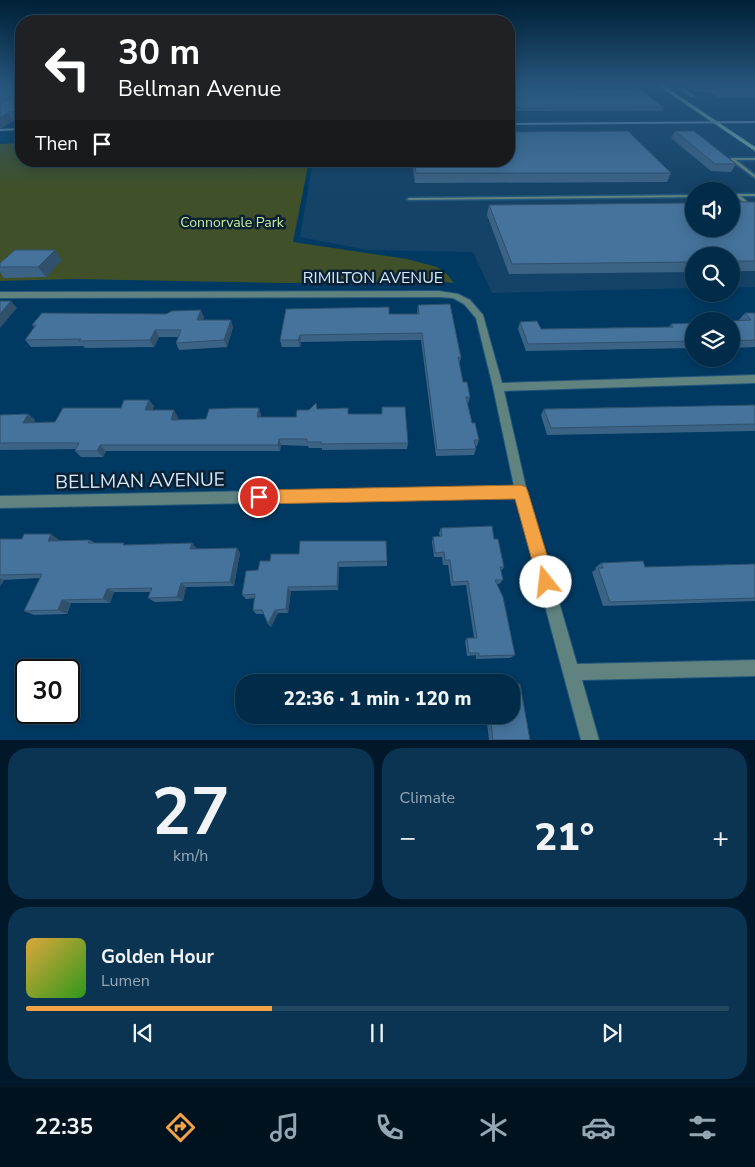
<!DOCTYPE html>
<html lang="en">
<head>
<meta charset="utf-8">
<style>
	body { margin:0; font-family:"Nunito Sans",sans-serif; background:#0a3451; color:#f1f3f6; height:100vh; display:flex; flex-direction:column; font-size:19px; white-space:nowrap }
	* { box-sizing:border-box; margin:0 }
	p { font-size:16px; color:#95a7b5 }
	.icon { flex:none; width:28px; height:28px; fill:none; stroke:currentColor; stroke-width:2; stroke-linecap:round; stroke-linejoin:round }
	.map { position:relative; height:740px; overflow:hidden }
	.sheet { display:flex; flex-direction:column; gap:8px; padding:8px; background:#001829; flex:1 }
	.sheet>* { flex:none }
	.banner { position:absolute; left:15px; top:15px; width:500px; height:152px; border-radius:20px; box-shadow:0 2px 12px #0003,0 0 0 1px #224862; background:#202124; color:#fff; overflow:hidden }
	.buttons { position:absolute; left:685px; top:182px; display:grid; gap:10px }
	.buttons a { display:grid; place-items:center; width:55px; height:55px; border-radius:50%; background:#002c4a; box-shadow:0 2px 12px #0003,0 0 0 1px #224862; font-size:25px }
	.speed { position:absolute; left:15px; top:659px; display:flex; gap:10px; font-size:25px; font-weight:700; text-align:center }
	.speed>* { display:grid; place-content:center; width:65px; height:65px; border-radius:50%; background:#002c4a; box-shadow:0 2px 12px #0003,0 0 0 1px #224862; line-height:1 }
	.speed .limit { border:2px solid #111; border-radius:8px; background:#fff; color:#111 }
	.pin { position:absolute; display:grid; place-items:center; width:42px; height:42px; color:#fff; margin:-21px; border:2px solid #fff; border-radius:50%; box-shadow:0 1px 5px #0007 }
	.me { position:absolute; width:55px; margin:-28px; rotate:344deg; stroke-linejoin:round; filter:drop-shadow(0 0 4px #0008) }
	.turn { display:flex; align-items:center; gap:18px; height:105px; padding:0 20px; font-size:22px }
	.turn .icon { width:65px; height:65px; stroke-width:2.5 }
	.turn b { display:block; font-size:35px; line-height:42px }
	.then { display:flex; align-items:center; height:48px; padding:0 20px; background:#0003; gap:10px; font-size:19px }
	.big { font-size:38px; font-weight:800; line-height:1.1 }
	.sheet .card { flex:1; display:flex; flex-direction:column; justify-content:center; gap:8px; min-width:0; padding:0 18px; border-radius:20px; background:#0a3451 }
	.sheet .dial { align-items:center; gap:0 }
	.dial b { font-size:65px; line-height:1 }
	.song { display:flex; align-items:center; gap:15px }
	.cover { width:60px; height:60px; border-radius:8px; background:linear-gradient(135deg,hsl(40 70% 55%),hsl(110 70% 35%)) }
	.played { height:5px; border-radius:2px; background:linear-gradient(90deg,#f4a344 35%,#224862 35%) }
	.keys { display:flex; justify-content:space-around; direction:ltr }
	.heat { display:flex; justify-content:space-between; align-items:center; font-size:28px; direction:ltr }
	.sheet .tiles { flex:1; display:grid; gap:8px; grid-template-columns:1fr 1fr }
	.card:last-child { grid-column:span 2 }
	.trip { position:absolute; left:235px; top:674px; width:285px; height:50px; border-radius:20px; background:#002c4a; box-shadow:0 2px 12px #0003,0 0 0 1px #224862; font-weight:800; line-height:50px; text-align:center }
	.menu { display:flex; height:80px; justify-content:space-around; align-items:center; background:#00121e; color:#95a7b5 }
	.menu .icon { width:35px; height:35px }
	.menu .current { color:#f4a344 }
	.menu b { font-size:22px; color:#f1f3f6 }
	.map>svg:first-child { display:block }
	.built { fill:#154368; fill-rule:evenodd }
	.green { fill:#405029 }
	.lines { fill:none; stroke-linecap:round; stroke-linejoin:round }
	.lane-casing { stroke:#22567c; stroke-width:3 }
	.street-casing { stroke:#22567c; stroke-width:2 }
	.secondary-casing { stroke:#22567c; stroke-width:2 }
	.lane { fill:#60837f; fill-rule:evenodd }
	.street { fill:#60837f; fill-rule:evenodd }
	.secondary { fill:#73ada7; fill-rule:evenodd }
	.rail { stroke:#668fae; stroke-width:2 }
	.wall { fill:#3b6385 }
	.shaded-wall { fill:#30506c }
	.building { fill:#45739b; stroke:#30506c }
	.route { fill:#f4a344; stroke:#9f6a2c }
	.labels { text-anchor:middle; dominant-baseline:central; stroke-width:5; stroke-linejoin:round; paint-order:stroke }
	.far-park-label { font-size:14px; fill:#c9ea99; stroke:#0b2133 }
	.street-label { font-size:16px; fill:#d3e9fd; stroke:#0b2133 }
	.near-street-label { font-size:19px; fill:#d3e9fd; stroke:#0b2133 }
</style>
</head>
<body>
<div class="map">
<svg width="755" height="740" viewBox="0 0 755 740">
	<rect width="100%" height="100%" fill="#003a63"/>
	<!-- built -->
	<path class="built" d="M509,84H755V287L731,288V256H694V288L492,293L473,252L367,250L300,237L313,161H509ZM694,191H731V229H694Z"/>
	<!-- green -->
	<path class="green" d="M21,143V161H309L293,242L407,259L437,267L446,273L454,283L431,281L283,283L74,279L0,281V144Z"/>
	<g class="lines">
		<defs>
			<path id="lane" d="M676,84L693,95V97H691L673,84Z
				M731,158H755V160H736L755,175V178L731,160Z
				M731,194H755V196H741L753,207H755V209H751L736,196H731Z
				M694,195V197L409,200L407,199L409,198Z"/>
			<path id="street" d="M439,291L458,294L470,300L483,315L502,383L755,375V383L504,391L527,492L577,664L755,660V676L582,680L599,740H581L516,498L0,508V496L514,486L493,387L476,318L464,304L453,298L439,297L0,298V292Z"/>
			<path id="secondary" d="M656,84H661L755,147V151Z"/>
		</defs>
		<!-- lane casing -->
		<use href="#lane" class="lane-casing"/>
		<!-- street casing -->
		<use href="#street" class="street-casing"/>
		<!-- secondary casing -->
		<use href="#secondary" class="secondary-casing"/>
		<!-- lane -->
		<use href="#lane" class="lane"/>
		<!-- street -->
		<use href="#street" class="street"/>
		<!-- secondary -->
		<use href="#secondary" class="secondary"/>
		<!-- rail -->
		<path class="rail" d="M509,124L755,122
			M0,130L21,129"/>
	</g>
	<!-- wall -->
	<path class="wall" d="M0,84H21V121H13L0,129Z
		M509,84L578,90L663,107L662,111H509Z
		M682,84H755V98H719L709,92H696Z
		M675,131L736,164L731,172L711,171L671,138Z
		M412,161H509L671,173L667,182L415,183Z
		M755,202V271H731V256H694V272L509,274L487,215L489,205Z
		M62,260L46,277L4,278L0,272V263Z
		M418,305L461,358L459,364L463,382L470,397L468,404H467L472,423L479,440L477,446H475L476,449L474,455L436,456L421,340L301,342L300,347H282L280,340L389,314H417Z
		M745,313H755V347L731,348V321H740L739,320Z
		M204,317L203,320L233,327L227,347L179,350L176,343L178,337H159L154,347L85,348L83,346L31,347L25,340L34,327L32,325Z
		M520,322L541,329L669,327L671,324L694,323V348L526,351L518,329Z
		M149,400L154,406L152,410L178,417L177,420L206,419L261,414L260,417H296L309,410L317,409L348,408V414L408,443L407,449L322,450V448H309L308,446L281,445L280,451H106L103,457H81L75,451L76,449L0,450V415L28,414L35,420L34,422H55L121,408Z
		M755,405V431L547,435L541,415L544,409Z
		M441,528L494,539L504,567L501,571L503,580L499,584H497L515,655L510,658L476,659V655L467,656L465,641L467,638H474L466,585L451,586L448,565H443L442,557H434L432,542L433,537H440L439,533Z
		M0,539L59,540V541L90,540L95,543L126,545L192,543L196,548V549L237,548L240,553L234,586L186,587L183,601L155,602L148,598L150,592H114L110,603H71L67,614L34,615L24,611L40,578L4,580L0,586Z
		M270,561H387V566L339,567L338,590L291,591L288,613H278L271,627L268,624L264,614H256L253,610L255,598L246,599L242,595L258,570Z
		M601,563L645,567L755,564V601L603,606L592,572L596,569L595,568Z
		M486,715H511L530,740H489Z"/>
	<!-- shaded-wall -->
	<path class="shaded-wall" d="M8,112L13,121L0,129V118Z
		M55,250L62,260L46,277L38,267Z
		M11,301L17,308L0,328V314Z
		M201,310L204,317L200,327L197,320Z
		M231,320L233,327L227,347L224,340Z
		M155,330L159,337L154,347L150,340Z
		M300,335L301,342L300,347L298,340Z
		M149,400L154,406L150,417L145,410Z
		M259,408L261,414L259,423L257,417Z
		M174,410L178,417L175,426L171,420Z
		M28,414L35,420L30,429L23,423Z
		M279,439L281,445L280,451L278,445Z
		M100,445L106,451L103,457L97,451Z
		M51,534L59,540L56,546L48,541Z
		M192,543L196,548L195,554L190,549Z
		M237,548L240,553L234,586L230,582Z
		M338,562L339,567L338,590L337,586Z
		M0,578L4,580L0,586Z
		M181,583L186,587L183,601L177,597Z
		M288,587L291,591L288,613L286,609Z
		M107,589L114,592L110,603L103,599Z
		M62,600L71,603L67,614L58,610Z
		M275,610L278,613L271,627L268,624Z"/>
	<!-- building -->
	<path class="building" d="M0,84H21V112H8L0,118V104L11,98H0Z
		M509,84H572L578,90L640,89L663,107L509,108Z
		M699,84H755V90L723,91L713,85Z
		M628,131L671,173H416L414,161H509V132Z
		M675,131H694L736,164H715Z
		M731,202H755V261H731V256H694V262L512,264L489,205L694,203V229H731Z
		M15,250H55L38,267H0V263Z
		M0,301H11L0,314Z
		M450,304L461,358L458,357L463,382H467L470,397H466L472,423H475L479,440H474L476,449L437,450L422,333L300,335L298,340H280L286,309L389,307V314H419L418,305Z
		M201,310L197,320H231L224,340L176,343L181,330H155L150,340L79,341L81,339L25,340L36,325H32L42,313L166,314L172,311Z
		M745,313H755V340L731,341V321L751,320Z
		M537,321L541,329L673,327L671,324L694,323V341L528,344L520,322Z
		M124,400H149L145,410H174L171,420L206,419L209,409L235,408H259L257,417H296L297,410H309L316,403L317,409L348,408V414H382V407H405L408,443L321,444V442H307V439H279L278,445H100L97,451H75L79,443H0V415L28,414L23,423L55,422L63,408H121Z
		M755,405V424L551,428L544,409Z
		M492,526L494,539H498L504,567H500L503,580H495L503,597L515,655L479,656V653H469L467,638H477L468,581L453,582L450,560H445L444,552L435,553L433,537L442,536L441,528Z
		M24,534H51L48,541L90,540L88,543H124L123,545L192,543L190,549L237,548L230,582L181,583L177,597L148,598L152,588L107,589L103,599L62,600L58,610L24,611L42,574L0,575V539H22Z
		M300,541H386L387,561L338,562L337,586L288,587L286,609L275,610L268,624L262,610H253L255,594L242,595L246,571L258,570L260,561H270L271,554H299Z
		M643,561L645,567L755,564V598L610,602L598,568H603L601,563Z
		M520,684L530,740H493L490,715H511V685Z"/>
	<!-- sky -->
	<linearGradient id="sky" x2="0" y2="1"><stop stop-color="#002036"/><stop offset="0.45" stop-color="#26557c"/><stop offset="1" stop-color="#26557c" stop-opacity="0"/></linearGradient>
	<rect width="755" height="188" fill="url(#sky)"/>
	<!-- route -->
	<path class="route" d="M521,485L526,487L528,492L555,582L552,588L546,590L541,588L538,582L515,499L259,504L254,502L252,497L254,492L259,490Z"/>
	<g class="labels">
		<!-- far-park labels -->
		<g class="far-park-label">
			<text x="232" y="222">Connorvale Park</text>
		</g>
		<!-- street labels -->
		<g class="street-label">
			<text x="373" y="278">RIMILTON AVENUE</text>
		</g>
		<!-- near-street labels -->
		<g class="near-street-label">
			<text transform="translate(140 481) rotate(-1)">BELLMAN AVENUE</text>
		</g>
	</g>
</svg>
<div class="buttons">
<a><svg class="icon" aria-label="sound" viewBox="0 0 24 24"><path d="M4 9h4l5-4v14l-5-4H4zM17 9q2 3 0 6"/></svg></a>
<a><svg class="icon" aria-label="search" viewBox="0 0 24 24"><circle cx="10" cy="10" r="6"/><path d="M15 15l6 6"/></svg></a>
<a><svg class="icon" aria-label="layers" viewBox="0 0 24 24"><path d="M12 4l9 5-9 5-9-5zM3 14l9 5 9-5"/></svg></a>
</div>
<div class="speed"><div class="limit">30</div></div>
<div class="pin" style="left:259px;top:497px;background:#d93025"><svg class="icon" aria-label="arrive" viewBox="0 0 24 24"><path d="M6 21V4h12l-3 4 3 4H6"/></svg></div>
<svg class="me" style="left:546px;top:582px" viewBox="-20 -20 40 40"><circle r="19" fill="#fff"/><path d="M0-13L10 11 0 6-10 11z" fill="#f4a344"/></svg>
<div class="trip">22:36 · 1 min · 120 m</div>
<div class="banner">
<div class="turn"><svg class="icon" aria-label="left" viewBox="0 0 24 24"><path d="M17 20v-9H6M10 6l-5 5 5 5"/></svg><div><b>30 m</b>Bellman Avenue</div></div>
<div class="then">Then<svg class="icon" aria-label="arrive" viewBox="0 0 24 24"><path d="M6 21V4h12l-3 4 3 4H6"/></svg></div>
</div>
</div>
<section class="sheet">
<div class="tiles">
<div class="card dial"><b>27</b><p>km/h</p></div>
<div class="card"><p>Climate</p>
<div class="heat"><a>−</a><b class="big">21°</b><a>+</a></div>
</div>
<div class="card">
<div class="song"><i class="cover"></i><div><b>Golden Hour</b><p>Lumen</p></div></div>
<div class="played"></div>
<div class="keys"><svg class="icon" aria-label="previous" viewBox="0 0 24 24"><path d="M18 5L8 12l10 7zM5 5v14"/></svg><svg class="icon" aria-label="pause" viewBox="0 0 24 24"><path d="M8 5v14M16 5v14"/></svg><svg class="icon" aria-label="next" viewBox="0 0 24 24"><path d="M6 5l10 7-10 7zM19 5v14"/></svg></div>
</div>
</div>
</section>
<nav class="menu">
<b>22:35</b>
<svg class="icon current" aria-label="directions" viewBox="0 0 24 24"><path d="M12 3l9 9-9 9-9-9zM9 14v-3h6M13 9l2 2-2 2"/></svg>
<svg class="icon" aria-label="music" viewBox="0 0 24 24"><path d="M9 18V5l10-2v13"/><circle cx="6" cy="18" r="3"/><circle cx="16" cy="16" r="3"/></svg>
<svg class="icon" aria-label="phone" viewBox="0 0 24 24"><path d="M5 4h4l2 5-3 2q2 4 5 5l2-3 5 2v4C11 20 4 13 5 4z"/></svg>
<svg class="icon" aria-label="climate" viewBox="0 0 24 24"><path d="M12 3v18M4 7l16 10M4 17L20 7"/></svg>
<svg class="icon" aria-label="car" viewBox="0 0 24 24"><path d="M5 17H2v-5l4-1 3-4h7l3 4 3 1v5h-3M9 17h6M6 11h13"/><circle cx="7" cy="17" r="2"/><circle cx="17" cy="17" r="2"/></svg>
<svg class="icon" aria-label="filters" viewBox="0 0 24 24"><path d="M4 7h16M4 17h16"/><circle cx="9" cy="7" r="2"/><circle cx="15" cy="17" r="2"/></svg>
</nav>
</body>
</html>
